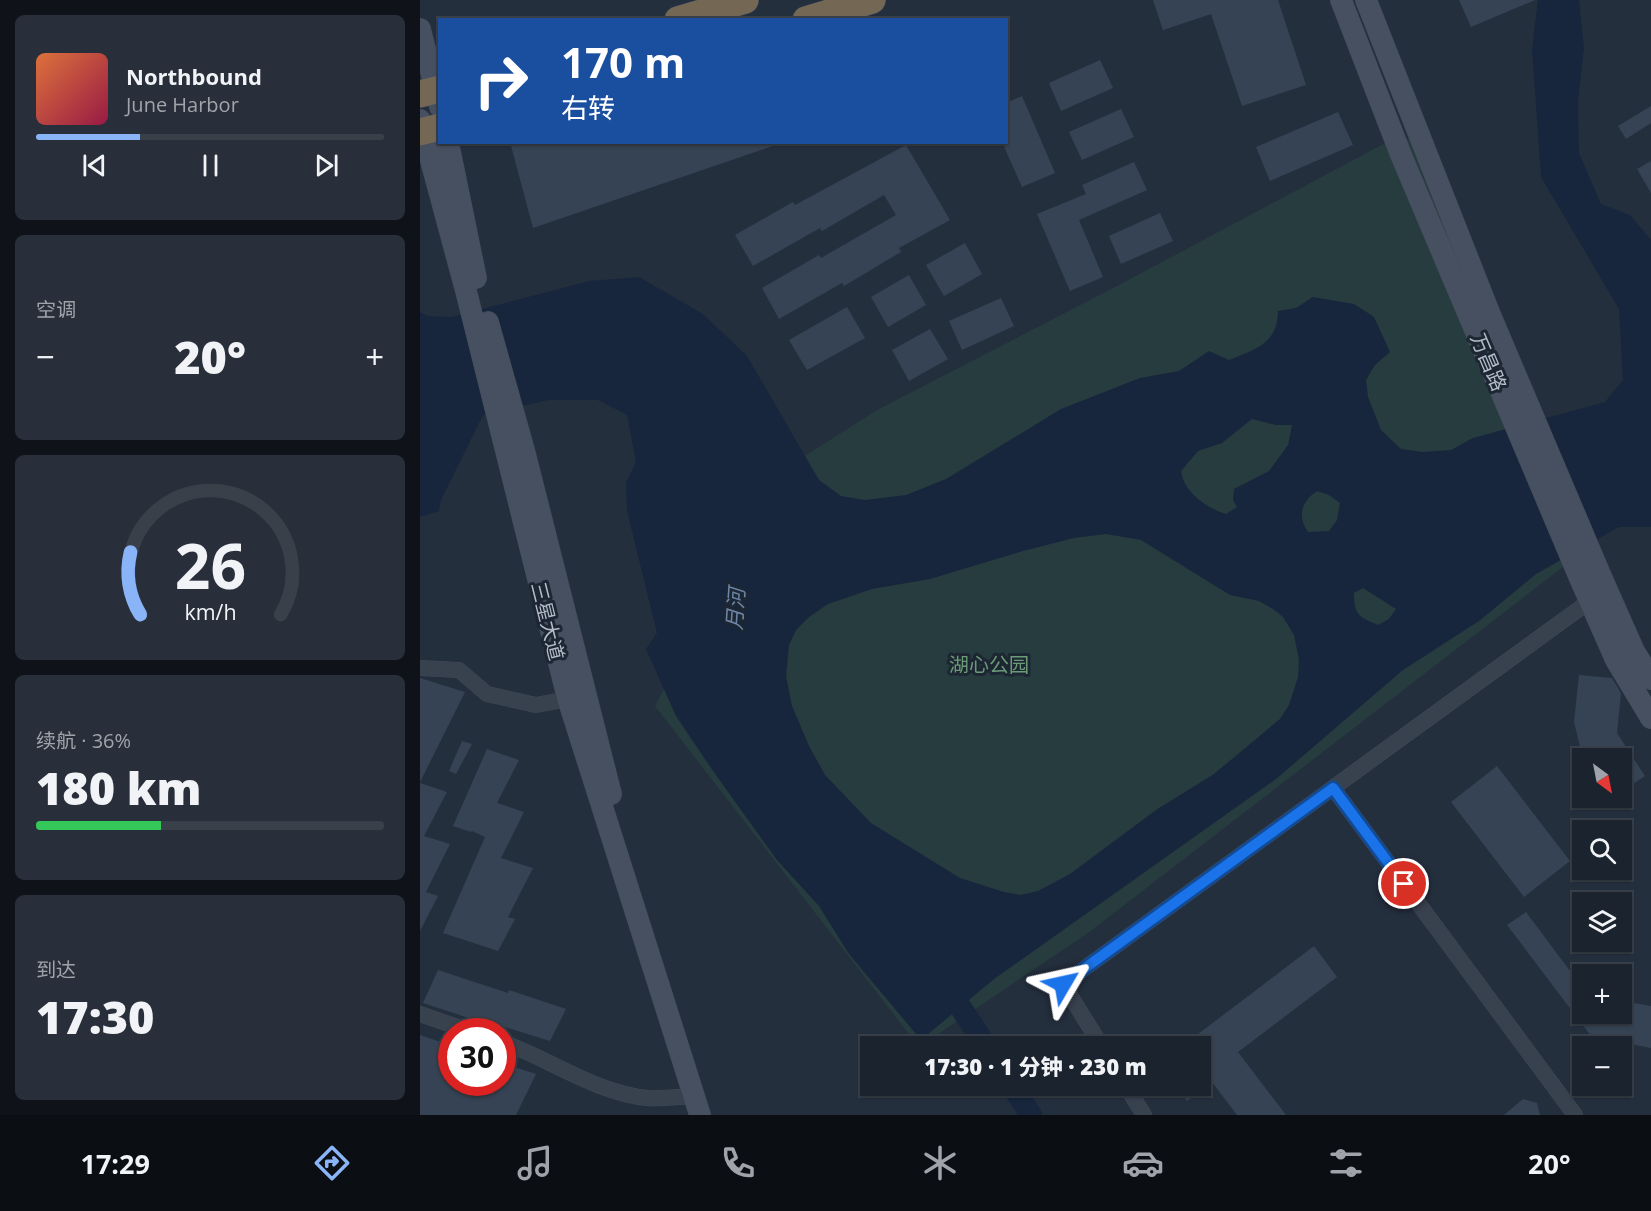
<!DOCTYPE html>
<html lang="zh">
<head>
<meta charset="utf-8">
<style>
	body { margin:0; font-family:"Open Sans","Noto Sans SC",sans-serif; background:#282f3a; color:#f1f3f6; height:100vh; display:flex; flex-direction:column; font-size:22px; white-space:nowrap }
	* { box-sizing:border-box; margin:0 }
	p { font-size:20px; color:#a0a4aa }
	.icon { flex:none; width:33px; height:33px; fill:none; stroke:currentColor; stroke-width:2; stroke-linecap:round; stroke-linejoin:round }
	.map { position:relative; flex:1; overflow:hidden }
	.drawer { display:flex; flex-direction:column; gap:15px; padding:15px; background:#0f1319; width:420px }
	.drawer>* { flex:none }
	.guide { position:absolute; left:18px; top:18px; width:570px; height:126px; border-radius:0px; box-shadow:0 2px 4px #0004,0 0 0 2px #39404a; background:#1a4fa0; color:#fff; overflow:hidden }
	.needle { width:39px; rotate:148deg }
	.controls { position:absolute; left:1152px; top:748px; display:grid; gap:12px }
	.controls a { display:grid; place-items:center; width:60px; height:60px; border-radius:0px; background:#1b232e; box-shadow:0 2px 4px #0004,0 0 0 2px #39404a; font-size:30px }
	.speed { position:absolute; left:18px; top:1018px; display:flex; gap:12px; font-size:30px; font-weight:700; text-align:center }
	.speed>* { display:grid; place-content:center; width:78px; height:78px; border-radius:50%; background:#1b232e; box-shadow:0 2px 4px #0004,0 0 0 2px #39404a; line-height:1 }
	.speed .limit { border:9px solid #d22; background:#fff; color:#111 }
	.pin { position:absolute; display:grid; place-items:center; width:51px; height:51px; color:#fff; margin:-26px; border:3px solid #fff; border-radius:50%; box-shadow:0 2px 6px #0007 }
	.me { position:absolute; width:66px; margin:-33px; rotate:54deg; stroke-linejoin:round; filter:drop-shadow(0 0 4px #0008) }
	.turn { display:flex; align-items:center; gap:21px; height:126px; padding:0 24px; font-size:27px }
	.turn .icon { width:78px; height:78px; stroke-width:2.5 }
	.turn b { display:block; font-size:42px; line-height:51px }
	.big { font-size:45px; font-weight:800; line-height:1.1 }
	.drawer .widget { flex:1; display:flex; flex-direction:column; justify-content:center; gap:9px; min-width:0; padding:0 21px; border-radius:9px; background:#282f3a }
	.drawer .dial { align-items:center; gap:0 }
	.dial svg { height:156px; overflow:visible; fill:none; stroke:#39404a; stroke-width:7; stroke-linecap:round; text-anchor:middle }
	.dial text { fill:#f1f3f6; stroke:none }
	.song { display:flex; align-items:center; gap:18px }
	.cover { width:72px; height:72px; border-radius:9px; background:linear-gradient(135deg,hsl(20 70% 55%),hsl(340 70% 35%)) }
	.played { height:6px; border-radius:3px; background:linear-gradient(90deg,#8ab4f8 30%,#39404a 30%) }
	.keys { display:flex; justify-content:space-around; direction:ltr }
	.heat { display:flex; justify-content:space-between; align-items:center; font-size:33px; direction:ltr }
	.charge { height:9px; border-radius:4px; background:linear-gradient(90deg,#34c759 36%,#39404a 0) }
	.trip { position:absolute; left:440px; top:1036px; width:351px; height:60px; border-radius:0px; background:#1b232e; box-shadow:0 2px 4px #0004,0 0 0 2px #39404a; font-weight:800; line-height:60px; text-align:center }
	.tabs { display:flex; height:96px; justify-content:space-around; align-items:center; background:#0b0e12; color:#a0a4aa }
	.tabs .icon { width:42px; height:42px }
	.tabs .selected { color:#8ab4f8 }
	.tabs b { font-size:27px; color:#f1f3f6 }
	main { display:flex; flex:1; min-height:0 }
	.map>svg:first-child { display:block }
	.green { fill:#263c3f }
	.water { fill:#17263c; fill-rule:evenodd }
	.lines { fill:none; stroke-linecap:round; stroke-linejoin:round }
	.river { stroke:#17263c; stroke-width:22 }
	.building { fill:#364354 }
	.street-casing { stroke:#414a57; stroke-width:16 }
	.secondary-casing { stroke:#414a57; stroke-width:22 }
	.highway-casing { stroke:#434c59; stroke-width:28 }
	.street { stroke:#38414e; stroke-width:15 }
	.secondary { stroke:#465061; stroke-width:21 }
	.highway { stroke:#746855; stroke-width:27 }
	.route-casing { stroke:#114b97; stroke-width:15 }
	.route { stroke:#1a73e8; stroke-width:10 }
	.labels { text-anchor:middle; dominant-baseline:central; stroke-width:6; stroke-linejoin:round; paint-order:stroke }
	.street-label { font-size:20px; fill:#b4bcc9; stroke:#1d2633 }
	.park-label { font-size:20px; fill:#6b9a76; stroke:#1d2633 }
	.water-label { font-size:21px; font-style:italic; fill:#6d86a8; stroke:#1d2633 }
</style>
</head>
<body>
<main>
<section class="drawer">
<div class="widget">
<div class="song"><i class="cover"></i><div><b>Northbound</b><p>June Harbor</p></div></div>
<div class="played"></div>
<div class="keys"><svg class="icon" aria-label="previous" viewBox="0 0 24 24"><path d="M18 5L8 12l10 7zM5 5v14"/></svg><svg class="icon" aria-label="pause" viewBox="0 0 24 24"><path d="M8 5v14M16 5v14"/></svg><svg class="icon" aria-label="next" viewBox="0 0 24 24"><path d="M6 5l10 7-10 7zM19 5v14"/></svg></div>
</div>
<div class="widget"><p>空调</p>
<div class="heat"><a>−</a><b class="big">20°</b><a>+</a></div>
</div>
<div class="widget dial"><svg viewBox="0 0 100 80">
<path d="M14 69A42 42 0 1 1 86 69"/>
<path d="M14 69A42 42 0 0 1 9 37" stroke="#8ab4f8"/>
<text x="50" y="56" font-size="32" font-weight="700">26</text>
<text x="50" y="72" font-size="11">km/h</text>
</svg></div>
<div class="widget"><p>续航 · 36%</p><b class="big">180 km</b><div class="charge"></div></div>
<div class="widget"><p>到达</p><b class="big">17:30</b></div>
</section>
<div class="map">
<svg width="1231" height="1115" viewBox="0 0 1231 1115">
	<rect width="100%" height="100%" fill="#242f3e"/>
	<!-- green -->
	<path class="green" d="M982,134L990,141L1165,550L668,933L499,1047L235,706L355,475L457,410L697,286Z"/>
	<!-- water -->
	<path class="water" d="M1118,0H1159L1164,48L1158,102L1159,153L1181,204L1210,215L1231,240V527H1199L1116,574L1059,621L983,670L856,779L574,979L501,1040L429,954L399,906L357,860L293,771L256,716L226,649L237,633L207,511L206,483L216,462L207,415L178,400H128L63,415L21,500L19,511L0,517V312L7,316L32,317L169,281L219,277L283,314L327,356L399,480L421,496L445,500L486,495L526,479L641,409L720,378L759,371L789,351L809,360C835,350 858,343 858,311L876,308L893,297L934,304L954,317L970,352L955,365L946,380L948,397L961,430L981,449L1003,452L1031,450L1053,438L1185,402L1203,380L1199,309L1121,177L1112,49ZM832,419L856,425H872L868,445L849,471L814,489L813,500L817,507L806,514C787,508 764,493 761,471L778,451L802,443ZM897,491L909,495L920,503L917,520L909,531L888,532C877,516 881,502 897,491ZM686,534L721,540L810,595L839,601L853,609L863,617L874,635L879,660L878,677L869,705L860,719L794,774L736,810L650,874L618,891L601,895L584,892L540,878L451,823L405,775L389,746L372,706L366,676L369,645L376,630L389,617L408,604L452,589L510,579L603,551L654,538ZM943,588L976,609L969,619L958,625C939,617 934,615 934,593Z"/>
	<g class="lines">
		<!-- river -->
		<path class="river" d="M523,981L567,1047
			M592,1086L611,1115"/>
	</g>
	<!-- building -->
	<path class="building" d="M733,0H858L886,85L822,106L791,14L743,30Z
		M1039,0H1115L1051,27Z
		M680,60L693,88L641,111L629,83Z
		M602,96L635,173L602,187L582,142H586V103Z
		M1231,106V123L1206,139L1198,126Z
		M701,109L714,137L662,160L649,132Z
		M918,112L933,145L850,181L836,147Z
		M90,142H359V144L113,228Z
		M486,145L530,220L479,248L481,252L424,286L422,283L359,319L342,288L399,255L401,258L476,215L464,195L402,231L400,228L333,266L315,235L373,202L375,205Z
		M1231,161V193L1217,169Z
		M714,162L727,190L659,220L683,277L650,291L617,214L666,194L662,185Z
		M740,213L753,241L701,264L689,236Z
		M545,243L562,274L524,296L506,265Z
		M489,275L506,305L468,327L451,297Z
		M581,298L594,326L542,350L529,321Z
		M427,307L445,338L387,370L369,340Z
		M510,329L528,359L489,381L472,350Z
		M1159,675L1192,678L1201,693L1197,733L1225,776L1202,791V759H1163L1154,722Z
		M0,678L45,692L0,782Z
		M42,741L52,744L36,774L29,771Z
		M67,749L99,760L77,803L104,812L81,858L113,868L88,917L95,919L78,951L23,933L65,837L52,831L51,832L33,826Z
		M1077,766L1150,861L1104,897L1031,802Z
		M0,783L27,792L4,836L30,844L6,892L18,896L0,931Z
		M1106,912L1162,987V1014H1202V1001L1231,1006V1048L1171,1036L1087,925Z
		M894,946L917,977L818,1052L866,1115H817L792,1082L767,1101L755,1086H780V1047H761Z
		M18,970L88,993L89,990L146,1009L130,1041L59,1019L58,1021L3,1003Z
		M0,1035L32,1046V1083H82V1063L116,1074L96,1115H0Z
		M1103,1099L1117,1103L1120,1115H1084Z"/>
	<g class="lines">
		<defs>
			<path id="street" d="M0,668L39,670L67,694L116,705L148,699
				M913,788L1155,1115
				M0,1014L52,1032
				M82,1042C130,1059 178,1094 228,1098C243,1099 259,1097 274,1096
				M682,1047L643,984L1170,601
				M706,1086L724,1115"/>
			<path id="secondary" d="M921,0L981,155L1161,581L1196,660L1231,718
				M946,0L1069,312L1180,574L1214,651L1231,679
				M0,29L20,107
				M0,120L46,291L148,699L280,1115
				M28,142L56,278
				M68,322L104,450L191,794"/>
			<path id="highway" d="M258,20L325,0
				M386,20L452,0
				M0,94L20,89
				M0,132L20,127"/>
		</defs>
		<!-- street casing -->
		<use href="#street" class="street-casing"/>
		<!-- secondary casing -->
		<use href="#secondary" class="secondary-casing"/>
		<!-- highway casing -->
		<use href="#highway" class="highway-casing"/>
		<!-- street -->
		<use href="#street" class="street"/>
		<!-- secondary -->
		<use href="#secondary" class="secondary"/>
		<!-- highway -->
		<use href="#highway" class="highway"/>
	</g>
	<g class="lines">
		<defs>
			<path id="route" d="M643,984L913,788L984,884"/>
		</defs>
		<!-- route casing -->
		<use href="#route" class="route-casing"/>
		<!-- route -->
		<use href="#route" class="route"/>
	</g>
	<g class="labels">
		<!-- street labels -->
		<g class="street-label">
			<text transform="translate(1069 362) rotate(67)">万昌路</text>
			<text transform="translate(128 621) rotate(76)">三星大道</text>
		</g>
		<!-- park labels -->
		<g class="park-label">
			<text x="569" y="664">湖心公园</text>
		</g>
		<!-- water labels -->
		<g class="water-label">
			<text transform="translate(315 609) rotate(-86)">月河</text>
		</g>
	</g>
</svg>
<div class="controls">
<a><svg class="needle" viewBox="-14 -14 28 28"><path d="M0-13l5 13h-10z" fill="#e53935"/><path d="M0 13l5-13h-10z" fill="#a0a4aa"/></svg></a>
<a><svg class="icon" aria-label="search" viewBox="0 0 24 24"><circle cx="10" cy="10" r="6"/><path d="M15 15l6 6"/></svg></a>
<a><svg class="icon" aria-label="layers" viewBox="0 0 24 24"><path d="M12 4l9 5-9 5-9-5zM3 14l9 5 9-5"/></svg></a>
<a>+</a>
<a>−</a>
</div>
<div class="speed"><div class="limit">30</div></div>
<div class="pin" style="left:984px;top:884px;background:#d93025"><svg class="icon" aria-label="arrive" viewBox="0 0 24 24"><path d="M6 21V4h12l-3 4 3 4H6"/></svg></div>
<svg class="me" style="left:643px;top:984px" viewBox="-20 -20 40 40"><path d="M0-17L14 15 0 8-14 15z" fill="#1a73e8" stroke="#fff" stroke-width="4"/></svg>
<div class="trip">17:30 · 1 分钟 · 230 m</div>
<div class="guide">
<div class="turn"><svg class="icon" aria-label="right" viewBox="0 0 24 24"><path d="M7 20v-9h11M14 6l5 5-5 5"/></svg><div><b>170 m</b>右转</div></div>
</div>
</div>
</main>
<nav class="tabs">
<b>17:29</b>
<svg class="icon selected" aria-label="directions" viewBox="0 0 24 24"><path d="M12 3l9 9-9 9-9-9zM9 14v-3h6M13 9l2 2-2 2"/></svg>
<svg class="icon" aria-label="music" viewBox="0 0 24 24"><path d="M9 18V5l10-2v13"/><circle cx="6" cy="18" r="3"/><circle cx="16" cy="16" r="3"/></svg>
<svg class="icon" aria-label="phone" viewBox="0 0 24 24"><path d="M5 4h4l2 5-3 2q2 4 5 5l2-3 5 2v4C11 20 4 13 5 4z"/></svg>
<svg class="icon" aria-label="climate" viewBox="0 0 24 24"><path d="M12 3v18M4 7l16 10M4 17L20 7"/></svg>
<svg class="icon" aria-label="car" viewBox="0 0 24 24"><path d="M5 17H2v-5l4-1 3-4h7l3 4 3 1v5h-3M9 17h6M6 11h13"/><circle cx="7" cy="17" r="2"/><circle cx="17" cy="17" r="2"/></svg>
<svg class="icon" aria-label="filters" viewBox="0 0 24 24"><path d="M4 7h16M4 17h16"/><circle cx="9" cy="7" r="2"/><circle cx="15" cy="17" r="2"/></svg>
<b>20°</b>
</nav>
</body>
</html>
